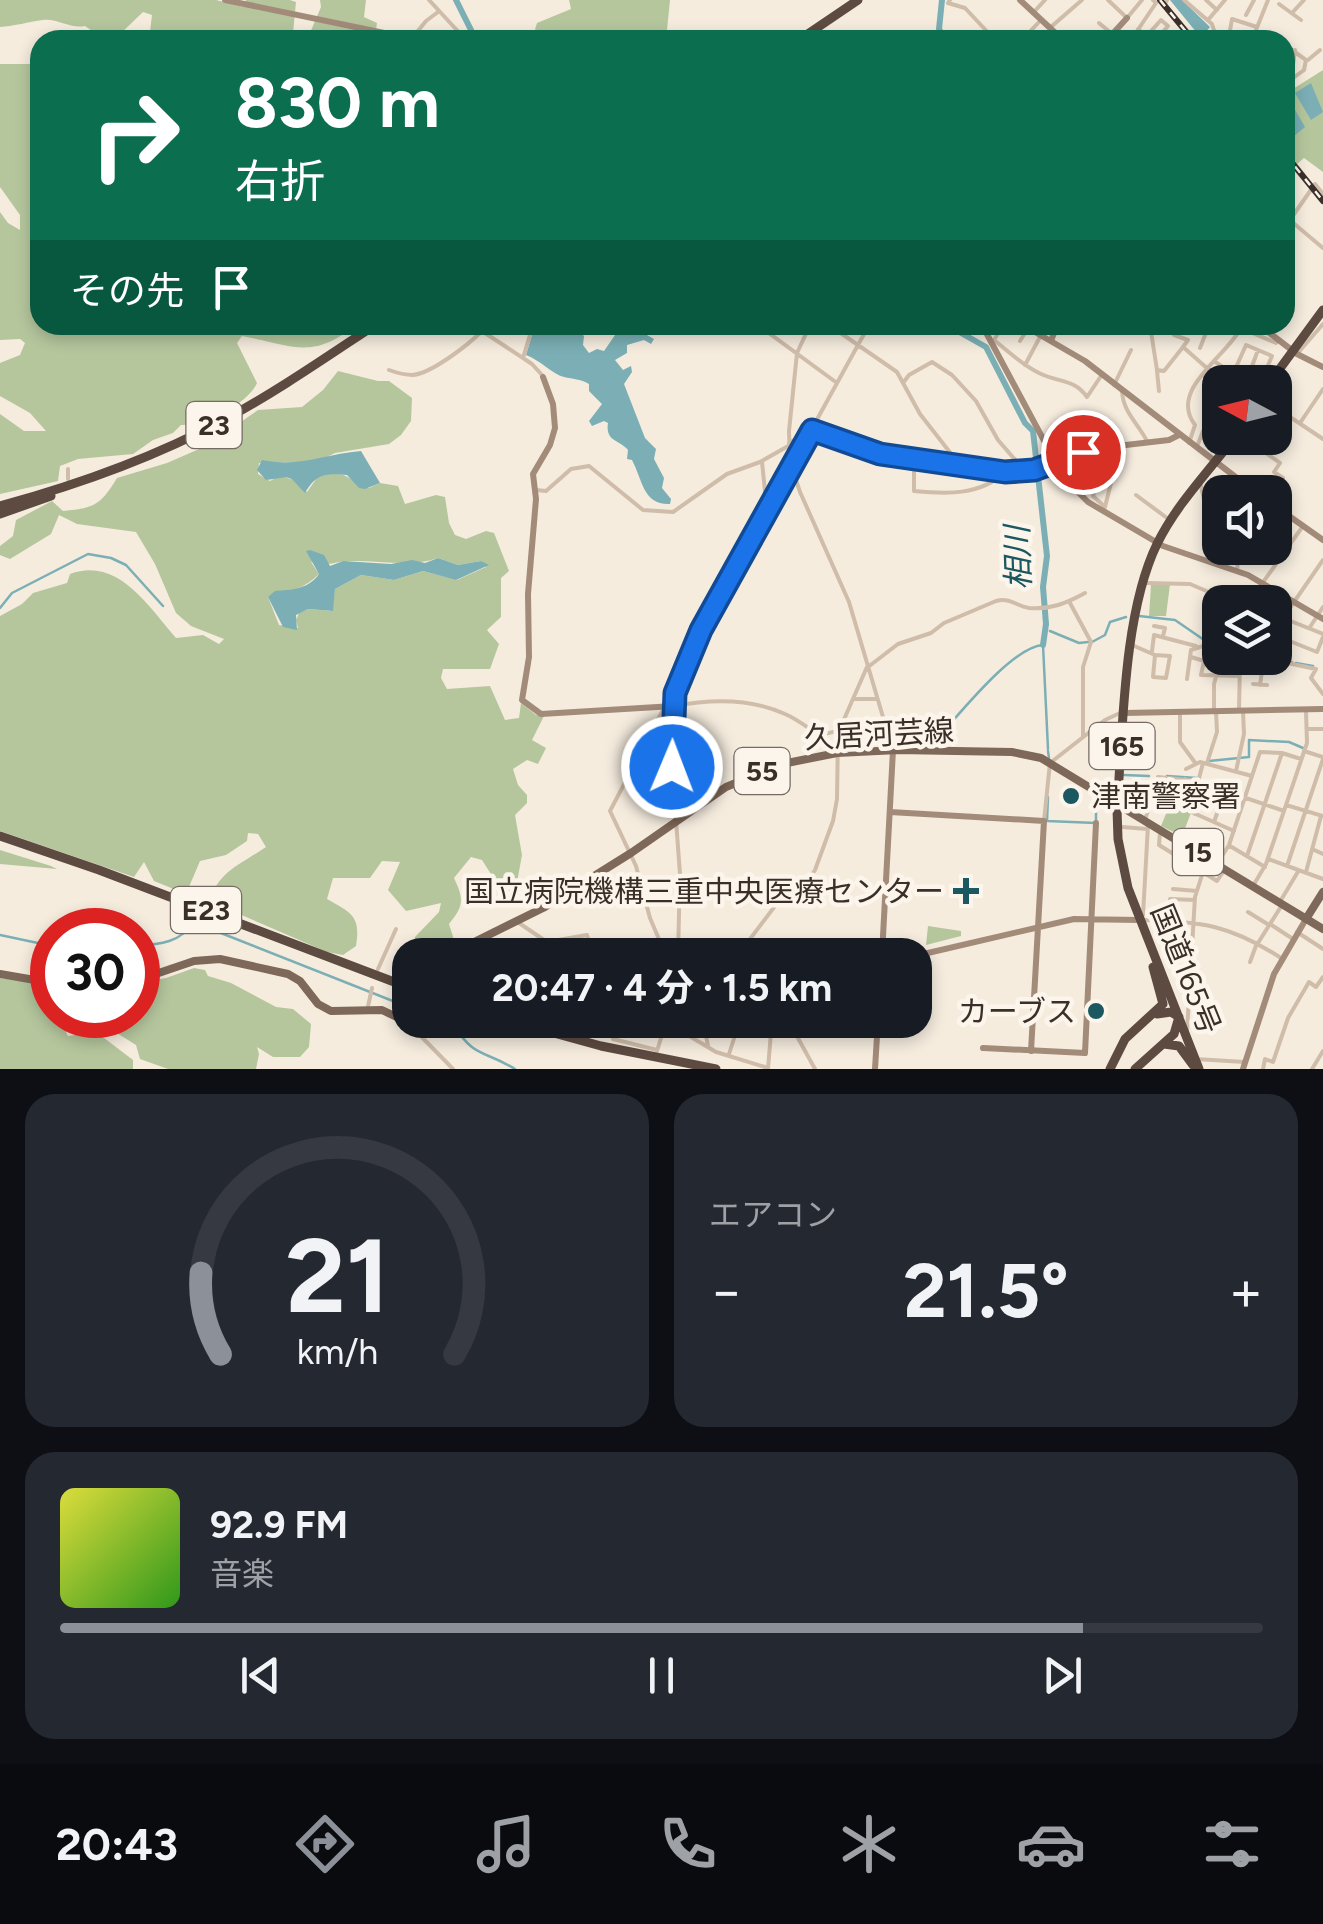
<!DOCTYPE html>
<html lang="ja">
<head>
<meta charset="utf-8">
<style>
	body { margin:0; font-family:Figtree,"Noto Sans JP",sans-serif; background:#242831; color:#f1f3f6; height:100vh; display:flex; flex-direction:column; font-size:38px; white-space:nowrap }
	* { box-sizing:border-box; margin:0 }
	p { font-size:32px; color:#9ea1a6 }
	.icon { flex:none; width:55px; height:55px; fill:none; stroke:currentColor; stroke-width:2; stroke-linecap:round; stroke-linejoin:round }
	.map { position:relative; height:1069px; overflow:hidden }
	.sheet { display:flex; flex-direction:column; gap:25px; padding:25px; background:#0d0f14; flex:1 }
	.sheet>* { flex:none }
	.hud { position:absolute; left:30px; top:30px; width:1265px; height:305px; border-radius:30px; box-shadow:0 5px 15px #0003; background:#0b6e4f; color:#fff; overflow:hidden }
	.needle { width:65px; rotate:277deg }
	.fabs { position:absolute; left:1202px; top:365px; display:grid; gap:20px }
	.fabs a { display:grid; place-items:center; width:90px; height:90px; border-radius:20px; background:#171b24; box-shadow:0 5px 15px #0003; font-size:50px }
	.speed { position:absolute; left:30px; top:908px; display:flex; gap:20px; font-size:50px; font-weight:700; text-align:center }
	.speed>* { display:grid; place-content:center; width:130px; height:130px; border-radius:50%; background:#171b24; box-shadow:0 5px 15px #0003; line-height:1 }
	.speed .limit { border:15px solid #d22; background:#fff; color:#111 }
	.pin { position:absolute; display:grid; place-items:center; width:85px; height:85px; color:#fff; margin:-42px; border:5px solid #fff; border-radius:50%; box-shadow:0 2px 10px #0007 }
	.me { position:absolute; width:110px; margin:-55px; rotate:1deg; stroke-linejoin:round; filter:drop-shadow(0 0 8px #0008) }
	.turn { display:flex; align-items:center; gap:35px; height:210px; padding:0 40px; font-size:45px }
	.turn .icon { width:130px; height:130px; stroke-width:2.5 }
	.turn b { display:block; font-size:70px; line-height:85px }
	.then { display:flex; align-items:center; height:95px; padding:0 40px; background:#0003; gap:20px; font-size:38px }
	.big { font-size:75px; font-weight:700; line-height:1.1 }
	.sheet .card { flex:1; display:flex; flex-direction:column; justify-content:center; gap:15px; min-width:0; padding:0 35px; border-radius:30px; background:#242831 }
	.sheet .dial { align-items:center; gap:0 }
	.dial svg { height:260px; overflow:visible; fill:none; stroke:#363941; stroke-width:7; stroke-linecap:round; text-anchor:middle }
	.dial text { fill:#f1f3f6; stroke:none }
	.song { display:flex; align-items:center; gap:30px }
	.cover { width:120px; height:120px; border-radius:15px; background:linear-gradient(135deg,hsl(60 70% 55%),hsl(110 70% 35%)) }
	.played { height:10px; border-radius:5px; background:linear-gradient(90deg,#8c9099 85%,#363941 85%) }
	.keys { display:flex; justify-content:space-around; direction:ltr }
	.heat { display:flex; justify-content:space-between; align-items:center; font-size:55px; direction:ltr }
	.sheet .tiles { flex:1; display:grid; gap:25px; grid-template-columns:1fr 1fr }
	.card:last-child { grid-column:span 2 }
	.trip { position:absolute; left:392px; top:938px; width:540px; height:100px; border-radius:30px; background:#171b24; box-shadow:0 5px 15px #0003; font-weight:700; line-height:100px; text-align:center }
	.tabs { display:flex; height:160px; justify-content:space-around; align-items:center; background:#090b0e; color:#9ea1a6 }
	.tabs .icon { width:70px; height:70px }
	.tabs .current { color:#8c9099 }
	.tabs b { font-size:45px; color:#f1f3f6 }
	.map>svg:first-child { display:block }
	.green { fill:#b5c69d; fill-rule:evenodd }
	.water { fill:#7bafb5 }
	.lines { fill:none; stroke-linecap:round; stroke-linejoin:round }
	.stream { stroke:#7bafb5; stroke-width:2.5 }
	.river { stroke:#7bafb5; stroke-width:6 }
	.street { stroke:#cfbca9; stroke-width:4 }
	.secondary { stroke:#a38b7a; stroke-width:6 }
	.primary { stroke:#7e6859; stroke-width:8 }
	.highway { stroke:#5d4a40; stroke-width:9 }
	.rail-casing { stroke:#3b3029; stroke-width:6 }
	.rail { stroke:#fcf5ec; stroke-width:2.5; stroke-dasharray:8; stroke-linecap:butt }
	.route-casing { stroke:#114b97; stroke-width:25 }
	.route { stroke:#1a73e8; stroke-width:18 }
	.poi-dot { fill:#1b5861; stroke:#fcf5ec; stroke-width:4 }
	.labels { text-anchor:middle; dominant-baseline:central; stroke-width:9; stroke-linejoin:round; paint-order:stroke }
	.shield { fill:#fcf5ec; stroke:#756b64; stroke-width:2.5 }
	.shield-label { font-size:28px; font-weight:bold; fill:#3b3029 }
	.street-label { font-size:30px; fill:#3b3029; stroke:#fcf5ec }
	.poi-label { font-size:30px; fill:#3b3029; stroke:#fcf5ec; text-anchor:end }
	.water-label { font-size:32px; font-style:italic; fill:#1b5861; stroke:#fcf5ec }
</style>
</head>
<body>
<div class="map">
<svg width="1323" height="1069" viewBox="0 0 1323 1069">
	<rect width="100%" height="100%" fill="#f5ecde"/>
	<!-- green -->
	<path class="green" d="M0,0H216L244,7L246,0H290L296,2L293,33L295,40H149L152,15L143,12L116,38L95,33L85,26C70,29 57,18 43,20C28,22 15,26 0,27Z
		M320,0H366L364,17L377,23L375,36L383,37L382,40H307L321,7Z
		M569,0H670L666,40H554L541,37L535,29L537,23L571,9Z
		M0,64H32L40,67V325H355C313,361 291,345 242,336L237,343L257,383C248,404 204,426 181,425L173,433L153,440L133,454L78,459L60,466L58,481L0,494V414L24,431H46L30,413L0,396V363L20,355L25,343L20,339L0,340V212L8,223L20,230V215L0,187Z
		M1323,70V172L1304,158L1297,164L1285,149V94Z
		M338,371L378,381H389L412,398L411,421L401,435L389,444L335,453L317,462L259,463L258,474L270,481C285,472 296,480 307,492L319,475C336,472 348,473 359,487L369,488L380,483L398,486L405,504L436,495L445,497L449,523L455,535L466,539L486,531L494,533L509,571L501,578V617L487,630L499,644L490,669H443L441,678L447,689L490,686L505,720L519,718L521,703L536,715L544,716L532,740L546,748L538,764L527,760L513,769L518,785L527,795V803L515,815L522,855L514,899L505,896L482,860L471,857L454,878C464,899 464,906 449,924L456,946L442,955H411L415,937L439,912L441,903L406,911L388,890L400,862L382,861L370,878H333L327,899C351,913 361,915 356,946L343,955L327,952L209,901C219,871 241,864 266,847L258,834L248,833L247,841L226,855L200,861L186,894L154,881L144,862L134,877L0,831V616L22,604L33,593L67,583L70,574C118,556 149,607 176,638L203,635L219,644L224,639L191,626L176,613L155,564L136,532L77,524L59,515L51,534L10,559L0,555V546L13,536L16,520L52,501L63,511C94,508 100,506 117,478L167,463L206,446L258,410L302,407L323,390ZM438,558L458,565L481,561L486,567L457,580L423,571L394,580L361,575L335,589L332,611L308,609L299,613L296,620L298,628L279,625L268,597C286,593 306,588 319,574L311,562C335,567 332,561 350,561C379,560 410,568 438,558Z
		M1170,584L1166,616H1149L1151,585Z
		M1170,804L1191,813L1182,836L1161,826Z
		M0,850L51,866L57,869L0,864Z
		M928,926L961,931V936L926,945Z
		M194,968L205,970L208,976L231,983L276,1007L293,1009L311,1024L309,1047L300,1057H273L257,1047L259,1054L256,1069H168L140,1059L136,1045L112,1030L101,1015H138V983L166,978Z
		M0,978L37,983L40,988L52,987V1015H83L63,1026L68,1036L88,1033V1028L95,1031L133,1060V1069H0Z"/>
	<!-- water -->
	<path class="water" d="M1170,0H1182L1210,27L1201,38Z
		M1311,83L1323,112L1311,120L1295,93Z
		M1288,98L1305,127L1288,141L1285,134V100Z
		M535,325H573L584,336L583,345L589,353L597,349L604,351L622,325H640L638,330L654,339L651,344L644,340L627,345V353L615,360L623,370L631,366L632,372L624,384L645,438L656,449L654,459L664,478L662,488L671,499L670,504C643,505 643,481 632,460L627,459L628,450C620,440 605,442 608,423L604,421L592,426L589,421L602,404L589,391V384C580,379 573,379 564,377C552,374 540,360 526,355Z
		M361,451L380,483L365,489L359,488L347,475C325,473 316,474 305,493C286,473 294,477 266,480L257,470L262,460C299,468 324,454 361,451Z
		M310,550L324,555L330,566L343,561L391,564L412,560L425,563L438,558L458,565L481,561L489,565L456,580L423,571L394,580L361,575L335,589L333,611L308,609L296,615L297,630L283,627L268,597L275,591C291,590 309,589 319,574L306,551Z"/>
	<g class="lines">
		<!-- stream -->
		<path class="stream" d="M0,608L12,593L88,554L111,558L126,565L163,606
			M1139,616L1175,620L1207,642
			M1046,630H1047
			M1050,631L1079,643L1088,642
			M1092,642L1105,635L1110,622L1126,617
			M1209,645L1220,650
			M1279,659L1292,662
			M1296,663L1313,666
			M942,733C963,710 1013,647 1043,645L1048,749
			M930,746L939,735
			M1048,751L1049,758
			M1209,761L1249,757V740L1289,742L1303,748
			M1124,775L1149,776
			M1167,776L1197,778
			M1048,797L1047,821L1096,823V801
			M0,935L52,946
			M138,945C159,945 182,942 193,922L408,1007
			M443,1020L453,1024C475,1059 482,1049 515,1069"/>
		<!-- river -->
		<path class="river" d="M456,0L476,40
			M942,0L939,29L945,40
			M947,325L986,347L1025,423L1033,431L1047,556L1043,587L1046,624L1043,645"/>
		<!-- street -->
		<path class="street" d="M429,0L466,40
			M950,0L948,3L965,8L995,40
			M1108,0L1127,18L1142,0
			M1184,0L1212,24L1217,40
			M1206,0L1217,10
			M1166,2L1167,0
			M1279,4L1301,20
			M1033,13L1045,0
			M1292,13L1304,0
			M1246,15L1254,0
			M1208,20L1225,0
			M1099,23L1111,33
			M1052,26L1082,0
			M1138,29L1150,40
			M1214,35L1243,40
			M1229,36L1232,19L1257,27
			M413,37L426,21L438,12
			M1022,40L1039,22
			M1131,40L1156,3L1153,0
			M1143,40L1161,20L1168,26L1156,40
			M1252,40L1268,0
			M1285,45L1306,60L1304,70L1285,84
			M1308,60L1320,50
			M1291,80L1295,50
			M1285,216L1323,248
			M1290,220L1315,184L1323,194
			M758,325L837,383
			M810,325L797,353L789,431L790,462L800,492L849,602L883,717
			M829,325L897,372L920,414L959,464
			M1003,325L994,340C1009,352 1021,364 1039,373C1058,383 1074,378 1087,397L1101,376
			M1095,325L1103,331
			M1150,325L1157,370L1164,371L1183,347
			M1178,325L1174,335L1188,340L1183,347L1208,369
			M1234,325L1276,343
			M1064,327L1065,325
			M482,331L532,364L542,375
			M1020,341L1028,328
			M1200,348L1209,325
			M1297,354L1323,324
			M523,358L533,325
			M1214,361L1244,382
			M1025,365L1041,335
			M389,370C397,373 404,375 413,375C432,373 468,345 482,331V325
			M1157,371L1159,391
			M1233,374L1246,345L1272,356L1263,377L1251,369L1258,350
			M1204,376L1220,388
			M903,383L909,375L932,362L952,375L976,401L998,440L1024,470
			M1114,385L1131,350
			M1122,391C1123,413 1139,424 1148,443
			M1275,407L1323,439
			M1300,423L1323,389
			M1275,433L1279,427
			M1267,438L1259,448L1280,463L1274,472L1283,478L1282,487L1275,497
			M789,443L812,430L880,454L1005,472
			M1189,443L1195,425C1168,390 1226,357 1241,328
			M1198,444L1203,431L1220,410
			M914,458V491C946,494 980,496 1005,472
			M762,462L766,501L762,517
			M1107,465L1114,471L1105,507L1093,496L1100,467L1116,456L1114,447
			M68,469V479
			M1200,482L1207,512L1220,516
			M536,490L546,491L571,469L589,466L643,510L673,512L727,474L760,462L790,445
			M1204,494L1219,490L1220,493
			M1136,495L1167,518
			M1214,543L1220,531
			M1323,560L1283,618L1323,634
			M1237,571L1239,548
			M1146,583L1190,584L1232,602
			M1249,602L1303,526
			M1070,603L1091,642L1083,667V736
			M1154,626L1165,628L1163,636
			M1310,627L1323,607
			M1282,638L1317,652L1323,637
			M1132,645L1155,655L1170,656L1166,678L1153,677L1155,655
			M1152,651L1154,635L1196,646
			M1191,657L1204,661L1201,675L1239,676
			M1276,661L1286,619
			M868,667L898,644L931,633L944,623L996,601C1010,597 1016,606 1029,608C1050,610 1067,603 1085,593
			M1187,679L1191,650L1209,644L1220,620
			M1253,684L1267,685
			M1260,685L1263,665
			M854,699H877
			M674,706C711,699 750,698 785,714C797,719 808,728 819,735C862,728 848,715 884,749
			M664,708L610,811L636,866L650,918L664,951L715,955
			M1214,711V684L1221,658
			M1239,711L1240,662L1270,666L1273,660L1316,669L1311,678L1323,694
			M1180,713V742L1196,764
			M1308,729H1323
			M1304,751L1323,757
			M1207,763L1217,732L1216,711
			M1186,769L1200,762L1252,776
			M1236,771L1244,734L1243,711
			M1198,782L1203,763
			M1153,795L1234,831
			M1176,805L1185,779
			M1286,805L1323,816
			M1195,814L1205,785
			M1145,820L1158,777L1196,781L1284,811
			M1044,821L1050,763L1105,720L1120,713
			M1214,822L1225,791
			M1122,827L1147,829
			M1160,832L1159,845L1217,881L1225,869
			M1230,846L1265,867
			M1312,849L1323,854
			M1247,856L1282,753
			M1268,859L1323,879
			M1217,864L1229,845L1260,752L1282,753L1301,759
			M1287,866L1323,759
			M1306,872L1321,816
			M1253,886L1266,864L1307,743L1306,711
			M1173,889L1197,891
			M1170,899L1195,900
			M1281,900L1299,870
			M1248,912L1269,925
			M1143,915L1148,825
			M1140,920C1201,921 1230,925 1281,958
			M519,923L547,942L587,935L593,955
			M1270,924L1293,939
			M1297,932L1323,949
			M1258,943L1282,905
			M678,955L680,874L671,753L676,688L701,630L869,325
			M738,955L778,902L809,879L815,870L833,821L837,799L838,733L867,667
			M1250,962L1257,943
			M378,969L396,929
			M367,1011L372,988
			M609,1020L613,1039L657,1050
			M703,1020L708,1046
			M788,1020L815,1069
			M666,1022L716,1052L768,1068
			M408,1023L453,1069
			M1187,1031L1195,897L1203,872
			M657,1051L666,1022
			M729,1054L740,1020
			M1195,1059L1245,1062
			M768,1069L772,1020
			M1263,1069L1265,1059L1273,1062L1288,1018L1309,982L1316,987L1323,977
			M1312,1069L1323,1051"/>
		<!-- secondary -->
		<path class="secondary" d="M225,0L418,40
			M1020,0L1063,40
			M1107,40L1127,18
			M982,325L1064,478L1088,502L1163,546L1248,575L1323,619
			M1023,325L1085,361L1255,492
			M1259,325L1297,354L1323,367
			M1051,341L1057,325
			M543,377L553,404L555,428L550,445L533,474L536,499L528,594L529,657L522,700L541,714L674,706
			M1005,472L1034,470L1100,448L1169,440L1179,435
			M1275,506L1323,540
			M1125,713L1323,709
			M890,812L1044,821L1031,1051
			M882,955L893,750
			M915,956L1074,919L1139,920
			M983,1048L1085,1053L1096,823
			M875,1069L878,1020
			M1243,1069L1274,974L1306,919"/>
		<!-- primary -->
		<path class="primary" d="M1306,919L1323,892
			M448,955L543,908L631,853L726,787L782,764L837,753L898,750L1012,752L1041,758L1323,929
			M0,974L52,983
			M138,980L194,961L220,959L288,974L300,981L318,1004L331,1011L382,1010L405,1021L410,1011"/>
		<!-- highway -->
		<path class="highway" d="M799,40L858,0
			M1270,382L1323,310
			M0,506C77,485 153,458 224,420C276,392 325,358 375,325
			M0,514L51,496
			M0,836L99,870L410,988
			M489,1020L510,1026
			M507,1020L601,1046L716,1069
			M1164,1044L1179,1046L1193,1065
			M1110,1069L1125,1039L1163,1004L1153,967
			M1135,1069L1174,1034L1179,1017L1171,1012L1157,1014
			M1199,1069L1128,888L1118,839L1117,809C1123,730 1123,614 1157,544C1176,505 1208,472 1234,438"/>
		<defs>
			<path id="rail" d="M1160,0L1193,40
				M1285,154L1323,201"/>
		</defs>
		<!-- rail casing -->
		<use href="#rail" class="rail-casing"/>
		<!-- rail -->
		<use href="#rail" class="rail"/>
	</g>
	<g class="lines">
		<defs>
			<path id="route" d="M672,767L675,693L701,630L812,430L880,454L1005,472L1034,470L1083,452"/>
		</defs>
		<!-- route casing -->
		<use href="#route" class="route-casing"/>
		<!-- route -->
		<use href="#route" class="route"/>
	</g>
	<!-- markers -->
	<g class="poi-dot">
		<circle cx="1071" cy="796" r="10"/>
		<path d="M961 876h10v10h10v10h-10v10h-10v-10h-10v-10h10z"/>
		<circle cx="1096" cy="1011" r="10"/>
	</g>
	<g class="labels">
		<!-- shield labels -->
		<g class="shield">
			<rect x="186.5" y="402" width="55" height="46" rx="8"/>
			<rect x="1089.5" y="723" width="65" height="46" rx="8"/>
			<rect x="734.5" y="748" width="55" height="46" rx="8"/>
			<rect x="1173" y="829" width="50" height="46" rx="8"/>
			<rect x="171" y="887" width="70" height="46" rx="8"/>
		</g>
		<g class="shield-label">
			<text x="214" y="425">23</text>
			<text x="1122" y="746">165</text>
			<text x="762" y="771">55</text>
			<text x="1198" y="852">15</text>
			<text x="206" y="910">E23</text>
		</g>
		<!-- street labels -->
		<g class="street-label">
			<text transform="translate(879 734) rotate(-3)">久居河芸線</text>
			<text transform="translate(1186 969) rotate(68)">国道165号</text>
		</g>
		<!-- poi labels -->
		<g class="poi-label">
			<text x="1091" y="796" text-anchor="start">津南警察署</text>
			<text x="944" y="891">国立病院機構三重中央医療センター</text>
			<text x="1076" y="1011">カーブス</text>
		</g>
		<!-- water labels -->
		<g class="water-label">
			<text transform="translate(1018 558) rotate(-92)">相川</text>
		</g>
	</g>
</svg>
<div class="fabs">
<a><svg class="needle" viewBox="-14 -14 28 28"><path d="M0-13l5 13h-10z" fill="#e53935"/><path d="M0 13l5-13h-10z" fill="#9ea1a6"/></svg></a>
<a><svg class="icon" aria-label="sound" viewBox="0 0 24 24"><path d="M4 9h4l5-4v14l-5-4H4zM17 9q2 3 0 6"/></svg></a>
<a><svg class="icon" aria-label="layers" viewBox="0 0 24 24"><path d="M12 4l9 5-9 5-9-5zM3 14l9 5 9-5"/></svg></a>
</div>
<div class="speed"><div class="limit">30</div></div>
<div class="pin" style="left:1083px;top:452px;background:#d93025"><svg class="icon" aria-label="arrive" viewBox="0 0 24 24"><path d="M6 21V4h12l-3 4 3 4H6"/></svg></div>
<svg class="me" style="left:672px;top:767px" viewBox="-20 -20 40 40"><circle r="17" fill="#1a73e8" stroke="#fff" stroke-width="3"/><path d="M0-11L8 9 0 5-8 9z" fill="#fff"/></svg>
<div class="trip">20:47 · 4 分 · 1.5 km</div>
<div class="hud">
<div class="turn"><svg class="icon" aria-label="right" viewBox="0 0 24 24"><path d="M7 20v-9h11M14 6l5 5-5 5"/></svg><div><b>830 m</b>右折</div></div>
<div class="then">その先<svg class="icon" aria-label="arrive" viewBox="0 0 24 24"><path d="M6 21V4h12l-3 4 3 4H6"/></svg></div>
</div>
</div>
<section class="sheet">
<div class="tiles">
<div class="card dial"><svg viewBox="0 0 100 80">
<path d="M14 69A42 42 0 1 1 86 69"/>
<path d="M14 69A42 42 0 0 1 8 44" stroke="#8c9099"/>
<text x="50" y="56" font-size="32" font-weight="700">21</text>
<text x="50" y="72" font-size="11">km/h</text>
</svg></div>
<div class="card"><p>エアコン</p>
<div class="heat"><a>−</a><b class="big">21.5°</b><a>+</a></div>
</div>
<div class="card">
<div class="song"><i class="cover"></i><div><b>92.9 FM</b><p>音楽</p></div></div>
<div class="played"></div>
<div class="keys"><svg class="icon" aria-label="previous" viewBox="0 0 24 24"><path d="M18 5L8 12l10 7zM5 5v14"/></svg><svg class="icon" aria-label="pause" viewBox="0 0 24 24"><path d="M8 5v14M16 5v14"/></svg><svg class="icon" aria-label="next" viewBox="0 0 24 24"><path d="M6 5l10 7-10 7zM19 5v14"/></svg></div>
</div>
</div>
</section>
<nav class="tabs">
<b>20:43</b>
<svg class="icon current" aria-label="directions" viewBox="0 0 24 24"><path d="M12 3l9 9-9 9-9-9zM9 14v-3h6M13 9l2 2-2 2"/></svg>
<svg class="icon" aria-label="music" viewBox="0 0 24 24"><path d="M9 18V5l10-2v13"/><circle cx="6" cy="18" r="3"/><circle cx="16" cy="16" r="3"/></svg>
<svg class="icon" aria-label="phone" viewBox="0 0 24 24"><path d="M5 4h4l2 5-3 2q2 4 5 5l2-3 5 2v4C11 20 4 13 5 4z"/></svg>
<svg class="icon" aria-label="climate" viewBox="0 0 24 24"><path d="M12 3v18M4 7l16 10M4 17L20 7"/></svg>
<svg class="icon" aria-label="car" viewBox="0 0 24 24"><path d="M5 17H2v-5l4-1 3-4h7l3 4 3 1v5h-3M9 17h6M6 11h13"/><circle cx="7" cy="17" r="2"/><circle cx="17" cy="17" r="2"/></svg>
<svg class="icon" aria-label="filters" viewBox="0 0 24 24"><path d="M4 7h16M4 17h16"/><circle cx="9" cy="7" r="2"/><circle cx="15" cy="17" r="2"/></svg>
</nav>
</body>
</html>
